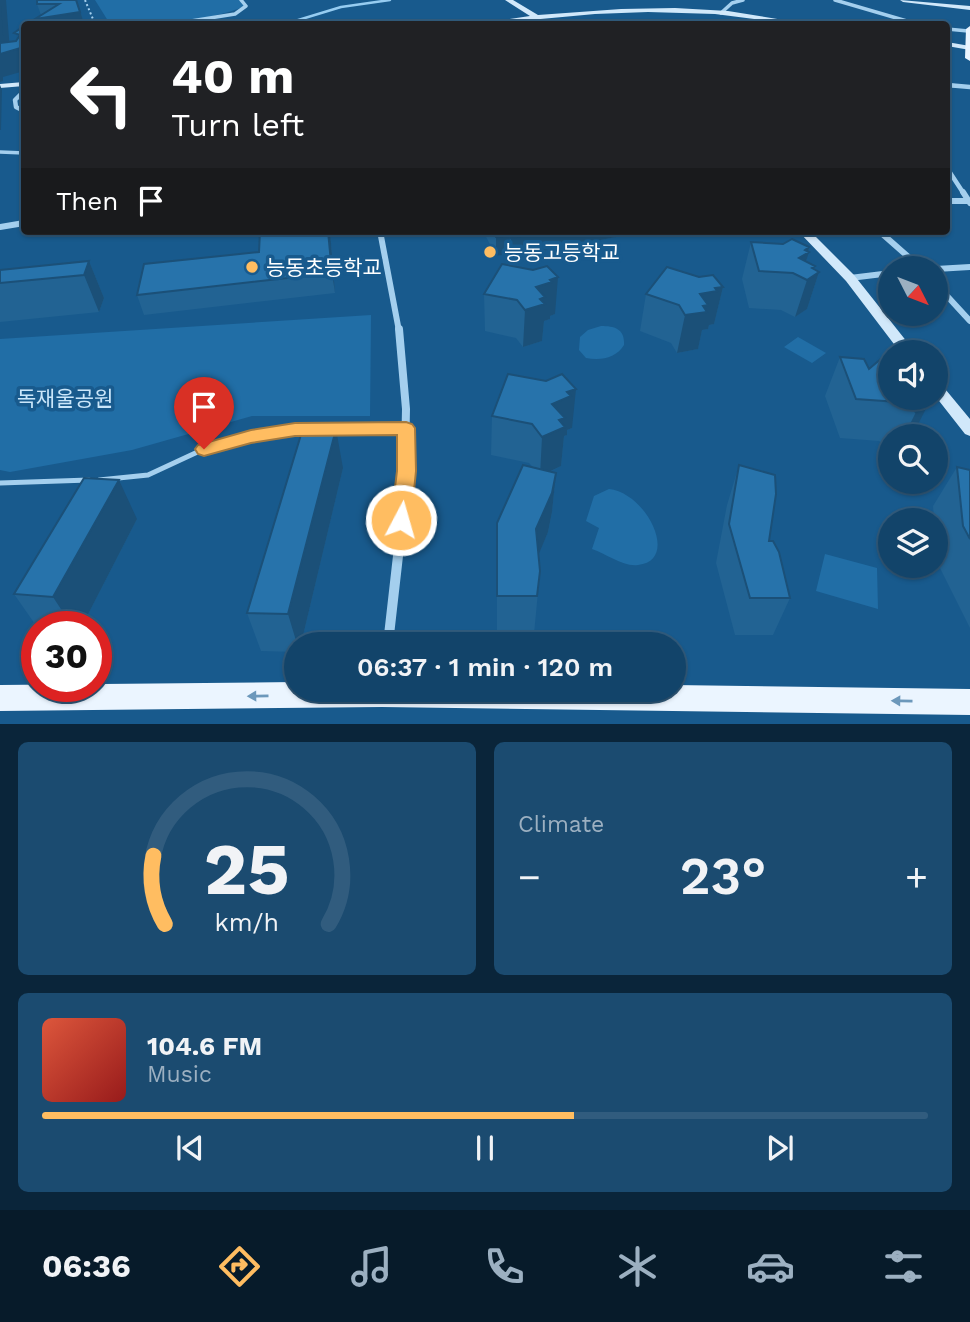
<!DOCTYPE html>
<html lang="en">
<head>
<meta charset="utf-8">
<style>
	body { margin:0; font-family:"Work Sans","Noto Sans KR",sans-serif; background:#1b4b70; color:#f1f3f6; height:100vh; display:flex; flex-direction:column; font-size:26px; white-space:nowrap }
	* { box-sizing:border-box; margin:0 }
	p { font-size:23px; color:#9cb0c1 }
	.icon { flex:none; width:38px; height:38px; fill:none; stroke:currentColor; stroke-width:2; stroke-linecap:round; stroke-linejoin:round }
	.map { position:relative; height:724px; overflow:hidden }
	.details { display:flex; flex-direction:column; gap:18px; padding:18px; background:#0a253a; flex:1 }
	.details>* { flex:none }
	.top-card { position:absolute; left:21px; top:21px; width:929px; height:214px; border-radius:7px; box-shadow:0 2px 5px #0004,0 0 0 2px #315c7e; background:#202124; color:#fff; overflow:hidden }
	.needle { width:46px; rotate:132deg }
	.fabs { position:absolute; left:878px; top:256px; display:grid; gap:14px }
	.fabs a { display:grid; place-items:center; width:70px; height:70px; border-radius:50%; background:#12446a; box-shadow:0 2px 5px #0004,0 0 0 2px #315c7e; font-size:35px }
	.speed { position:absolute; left:21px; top:611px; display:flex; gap:14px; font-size:35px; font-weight:700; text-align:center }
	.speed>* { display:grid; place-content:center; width:91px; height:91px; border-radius:50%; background:#12446a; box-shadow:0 2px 5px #0004,0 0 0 2px #315c7e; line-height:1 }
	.speed .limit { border:10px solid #d22; background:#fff; color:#111 }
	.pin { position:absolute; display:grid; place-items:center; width:60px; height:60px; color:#fff; margin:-72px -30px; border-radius:50% 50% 50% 0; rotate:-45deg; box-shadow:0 0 7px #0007 }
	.pin .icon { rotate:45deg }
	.me { position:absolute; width:77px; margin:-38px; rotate:6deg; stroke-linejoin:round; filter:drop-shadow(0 0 5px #0008) }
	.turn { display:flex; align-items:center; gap:24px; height:147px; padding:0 35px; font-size:32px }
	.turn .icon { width:91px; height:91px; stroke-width:2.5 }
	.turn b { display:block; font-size:49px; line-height:60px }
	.then { display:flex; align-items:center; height:66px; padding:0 35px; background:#0003; gap:14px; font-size:26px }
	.big { font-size:52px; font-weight:600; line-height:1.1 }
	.details .card { flex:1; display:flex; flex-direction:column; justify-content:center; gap:10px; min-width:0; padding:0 24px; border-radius:10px; background:#1b4b70 }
	.details .dial { align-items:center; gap:0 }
	.dial svg { height:182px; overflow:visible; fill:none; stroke:#315c7e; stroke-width:7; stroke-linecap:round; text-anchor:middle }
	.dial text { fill:#f1f3f6; stroke:none }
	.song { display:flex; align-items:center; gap:21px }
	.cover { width:84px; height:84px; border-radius:10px; background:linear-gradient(135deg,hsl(10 70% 55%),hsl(0 70% 35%)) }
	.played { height:7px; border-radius:4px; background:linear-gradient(90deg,#ffbd61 60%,#315c7e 60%) }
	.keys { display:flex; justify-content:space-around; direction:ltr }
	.heat { display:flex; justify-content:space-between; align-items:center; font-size:38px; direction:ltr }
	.details .tiles { flex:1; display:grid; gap:18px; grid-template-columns:1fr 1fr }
	.card:last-child { grid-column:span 2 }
	.trip { position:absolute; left:284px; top:632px; width:402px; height:70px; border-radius:35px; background:#12446a; box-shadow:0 2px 5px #0004,0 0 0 2px #315c7e; font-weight:600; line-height:70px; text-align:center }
	.dock { display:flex; height:112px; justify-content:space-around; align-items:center; background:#071b2a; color:#9cb0c1 }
	.dock .icon { width:49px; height:49px }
	.dock .current { color:#ffbd61 }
	.dock b { font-size:32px; color:#f1f3f6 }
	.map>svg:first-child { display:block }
	.green { fill:#216ea6 }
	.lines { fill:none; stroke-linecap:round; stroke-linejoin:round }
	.stream { stroke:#96ccf1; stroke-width:2.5 }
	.path { stroke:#a4cfee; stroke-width:2; stroke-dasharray:2 2.5; stroke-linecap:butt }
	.lane-far1 { stroke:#a4cfee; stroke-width:3.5 }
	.lane { stroke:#a4cfee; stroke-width:5 }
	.street-far4 { stroke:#a4cfee; stroke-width:3.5 }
	.street-far3 { stroke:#a4cfee; stroke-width:4.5 }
	.street-far2 { stroke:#a4cfee; stroke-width:6 }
	.street-far1 { stroke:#a4cfee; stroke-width:8 }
	.street { stroke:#a4cfee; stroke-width:10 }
	.secondary { fill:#d1e8fa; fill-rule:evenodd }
	.primary { fill:#ebf5ff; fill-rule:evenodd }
	.wall { fill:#226393 }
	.shaded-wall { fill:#1b5078 }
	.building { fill:#2773ab; stroke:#1b5078; stroke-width:2 }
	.oneway { fill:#6c98bb }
	.route { fill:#ffbd61; stroke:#a67b3f; stroke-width:2 }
	.poi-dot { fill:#ffbd61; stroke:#185a8d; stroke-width:2.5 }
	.labels { text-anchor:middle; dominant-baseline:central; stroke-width:7; stroke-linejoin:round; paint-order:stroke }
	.poi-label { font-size:21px; fill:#fff; stroke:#185a8d; text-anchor:start }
	.park-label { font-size:21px; fill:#cae6fa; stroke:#185a8d }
</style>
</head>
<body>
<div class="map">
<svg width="970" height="724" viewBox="0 0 970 724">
	<rect width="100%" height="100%" fill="#185a8d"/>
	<!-- green -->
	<path class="green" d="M95,0H240L246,6C202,23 156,24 110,24Z
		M371,315L370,416H252L132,450L10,472L0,470V339Z
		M601,326C615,326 625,329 624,345C616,358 601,361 586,358L579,350L580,337L588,330Z
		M798,337L826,353L812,363L784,347Z
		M609,489C647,493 680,561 638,565C623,567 607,554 592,549L599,528L586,521L594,496Z
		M825,554L877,568L878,609L816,591Z"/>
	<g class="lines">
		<!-- stream -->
		<path class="stream" d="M271,24L295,21L341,7L390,0"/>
		<!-- path -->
		<path class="path" d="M85,0L95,24"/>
		<!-- lane-far1 -->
		<path class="lane-far1" d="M0,152L24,153"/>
		<!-- lane -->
		<path class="lane" d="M325,429L406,428
			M99,480L148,475L204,449L251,437L309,429
			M0,483L89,480"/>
		<!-- street-far4 -->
		<path class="street-far4" d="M835,0L917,24
			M721,13L732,3L743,0
			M172,24L235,14L246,6L241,0
			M947,29L968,31
			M947,85L958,86"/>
		<!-- street-far3 -->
		<path class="street-far3" d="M947,85L970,87
			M20,95L15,100L16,107L24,111
			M947,168L964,194"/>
		<!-- street-far2 -->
		<path class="street-far2" d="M963,192L970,203
			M947,201H968
			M0,227L24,223
			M380,231L399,331
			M879,231L921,268
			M936,269L970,267
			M850,278L891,273
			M936,284L970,321"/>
		<!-- street-far1 -->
		<path class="street-far1" d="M399,329L406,409L404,504"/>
		<!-- street -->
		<path class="street" d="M388,644L404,503"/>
		<!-- secondary -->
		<path class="secondary" d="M505,0H513L538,15L621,9L675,8L728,11L808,24H792L715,14L648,12L595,14L485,24L488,22L530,16Z
			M900,0L970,6V10L903,2Z
			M947,42L970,46V50L947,46Z
			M24,82V86L0,88V84Z
			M798,231H810L854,275L915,352H900L846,281Z
			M936,382L941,384L970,419V436L965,434L936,397Z"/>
		<!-- primary -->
		<path class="primary" d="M970,26V61L965,58L966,29Z
			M296,682V690H674V685L970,689V715L382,707L0,711V685Z"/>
	</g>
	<!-- wall -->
	<path class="wall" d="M77,0L84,24L41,15L37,4Z
		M330,231L335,293L144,315L137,295L259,252Z
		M483,231H617L616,237L511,257L509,254L496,256Z
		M751,242L809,247L806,262L815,266L814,269L819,272L807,309L795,317L781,310L749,308L742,279Z
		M89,261L104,298L99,312L0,322V270Z
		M502,264L555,314L550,316V319L544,321L542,341L523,347L516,338L485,331L484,294Z
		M723,287L714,324L709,325L708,329L702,330L698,349L677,353L671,343L640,331L646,294Z
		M840,357L869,369L891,397H923L912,436H891V448L879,441L840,438L825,396Z
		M492,416L572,428L567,430V435L564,436L561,466L549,472L556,473L552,512L548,532L538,555L540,571L534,634H497V523L533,467L529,463L491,455Z
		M739,465L790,598L773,635H735L716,563L727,505Z
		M957,467L970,470V628L938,564L936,520H934L933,506Z
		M343,468L301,644H296V652L261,651L247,613Z
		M137,519L82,626L37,627L14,594Z"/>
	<!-- shaded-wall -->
	<path class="shaded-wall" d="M0,0H6L10,51L24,47V71L3,77V81L0,82Z
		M77,0L84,24H39L36,19Z
		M0,85L2,90L1,130H0Z
		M328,231H330L335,293L332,273Z
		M420,231H448L421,236Z
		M549,231H617L616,237L511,257V238Z
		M510,235L509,254L496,256V237Z
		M809,247L808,253L809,252L801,277L799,258L805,250Z
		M89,261L104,298L99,312L84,275Z
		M815,266L811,277L819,272L807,309L795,317L807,280L812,268Z
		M558,277L555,314L550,316V319L544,321L542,341L523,347L525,310L536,287L550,280Z
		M723,287L714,324L709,325L708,329L702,330L698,349L677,353L685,315L700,294L715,288Z
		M576,389L572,428L567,430V435L564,436L561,466L540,476L542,437L552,404L567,392Z
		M930,401L912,436H904L916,412Z
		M336,429L343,468L301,644H297L288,614Z
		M556,473L552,512L548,532L533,568L536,529Z
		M119,480L137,519L82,626H72L53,597Z"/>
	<!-- building -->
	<path class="building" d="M37,0H76L80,12L36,19L42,24H27L59,4H37Z
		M0,5L2,35H0Z
		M24,26V47L0,54V43L16,41L20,35L14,33Z
		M260,231H328L332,273L137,295L144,264L259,252Z
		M493,231H549L511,238L510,235L496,237Z
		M792,239L809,247L805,250L809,252L799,258L815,266L812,268L819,272L807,280L793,273L759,271L751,242L783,244Z
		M89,261L84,275L0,283V270Z
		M502,264L533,270L547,266L558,277L550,280L552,282L536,287L545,297L540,299L545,304L525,310L517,300L484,294Z
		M667,267L699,277L713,275L723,287L715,288L717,291L700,294L708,305L703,306L707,312L685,315L679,305L646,294Z
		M889,352L891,353V397H923L930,401L916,412L898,402L856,399L840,357L864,359L869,369Z
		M508,374L546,381L562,374L576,389L567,392L571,396L552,404L565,418L559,420L565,427L542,437L532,424L492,416Z
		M303,428L336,429L288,614L247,613Z
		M523,465L556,473L552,493L536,529L540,571L537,596H497V523Z
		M739,465L775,475L776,494L769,541H773L779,552L790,598H750L729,524Z
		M957,467L970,470V539L963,526Z
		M84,478L119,480L53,597L14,594Z"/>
	<!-- one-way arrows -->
	<defs><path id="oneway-solid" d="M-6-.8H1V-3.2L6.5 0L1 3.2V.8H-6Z" transform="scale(1.75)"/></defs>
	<g class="oneway">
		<use href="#oneway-solid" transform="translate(258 696) rotate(179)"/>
		<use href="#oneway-solid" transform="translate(902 701) rotate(-179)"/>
	</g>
	<!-- route -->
	<path class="route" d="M406,422L412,424L415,428L416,471L411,520L408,526L401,528L394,526L391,520L397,471V435L295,436L251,443L204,456L198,454L195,449L198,445L251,430L295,423Z"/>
	<!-- markers -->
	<g class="poi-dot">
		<circle cx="490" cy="252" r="7"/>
		<circle cx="252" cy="267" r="7"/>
	</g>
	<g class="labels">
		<!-- poi labels -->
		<g class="poi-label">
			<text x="504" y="252">능동고등학교</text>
			<text x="266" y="267">능동초등학교</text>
		</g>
		<!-- park labels -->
		<g class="park-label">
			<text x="65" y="398">독재울공원</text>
		</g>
	</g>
</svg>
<div class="fabs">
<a><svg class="needle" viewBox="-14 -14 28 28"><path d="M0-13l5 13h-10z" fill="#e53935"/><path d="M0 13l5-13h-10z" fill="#9cb0c1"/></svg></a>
<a><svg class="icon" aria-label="sound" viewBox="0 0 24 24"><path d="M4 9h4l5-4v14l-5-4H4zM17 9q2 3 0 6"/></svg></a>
<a><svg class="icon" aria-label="search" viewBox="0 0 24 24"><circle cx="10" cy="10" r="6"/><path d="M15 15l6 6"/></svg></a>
<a><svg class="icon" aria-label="layers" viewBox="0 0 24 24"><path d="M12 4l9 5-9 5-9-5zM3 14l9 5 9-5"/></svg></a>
</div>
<div class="speed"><div class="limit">30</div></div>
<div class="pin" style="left:204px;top:449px;background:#d93025"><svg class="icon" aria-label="arrive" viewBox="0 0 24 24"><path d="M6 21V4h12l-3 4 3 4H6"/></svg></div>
<svg class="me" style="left:401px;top:520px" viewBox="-20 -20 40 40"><circle r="17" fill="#ffbd61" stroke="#fff" stroke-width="3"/><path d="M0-11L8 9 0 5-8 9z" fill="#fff"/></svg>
<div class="trip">06:37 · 1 min · 120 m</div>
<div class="top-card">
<div class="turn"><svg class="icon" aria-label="left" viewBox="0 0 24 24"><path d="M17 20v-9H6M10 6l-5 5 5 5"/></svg><div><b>40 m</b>Turn left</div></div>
<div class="then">Then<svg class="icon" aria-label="arrive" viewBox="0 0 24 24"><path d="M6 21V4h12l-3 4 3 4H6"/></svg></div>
</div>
</div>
<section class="details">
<div class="tiles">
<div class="card dial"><svg viewBox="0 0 100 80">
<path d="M14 69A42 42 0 1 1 86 69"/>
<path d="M14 69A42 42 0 0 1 9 39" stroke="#ffbd61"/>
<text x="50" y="56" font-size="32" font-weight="700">25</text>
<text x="50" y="72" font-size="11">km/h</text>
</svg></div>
<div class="card"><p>Climate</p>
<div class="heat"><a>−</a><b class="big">23°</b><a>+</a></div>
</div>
<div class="card">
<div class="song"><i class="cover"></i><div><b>104.6 FM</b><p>Music</p></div></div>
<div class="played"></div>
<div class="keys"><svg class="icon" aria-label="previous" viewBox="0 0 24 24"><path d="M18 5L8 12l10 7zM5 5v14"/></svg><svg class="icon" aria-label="pause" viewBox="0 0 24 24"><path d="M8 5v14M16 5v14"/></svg><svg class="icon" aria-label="next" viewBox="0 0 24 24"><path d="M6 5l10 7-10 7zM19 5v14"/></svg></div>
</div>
</div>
</section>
<nav class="dock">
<b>06:36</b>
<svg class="icon current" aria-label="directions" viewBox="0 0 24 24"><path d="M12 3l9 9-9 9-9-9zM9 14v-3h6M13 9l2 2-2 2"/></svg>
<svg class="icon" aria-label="music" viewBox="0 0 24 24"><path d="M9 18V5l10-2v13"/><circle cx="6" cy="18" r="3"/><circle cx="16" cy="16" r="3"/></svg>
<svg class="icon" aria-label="phone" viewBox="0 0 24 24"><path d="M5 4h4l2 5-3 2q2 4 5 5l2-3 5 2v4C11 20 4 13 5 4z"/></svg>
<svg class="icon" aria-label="climate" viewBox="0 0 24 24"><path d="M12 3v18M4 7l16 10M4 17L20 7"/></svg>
<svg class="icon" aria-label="car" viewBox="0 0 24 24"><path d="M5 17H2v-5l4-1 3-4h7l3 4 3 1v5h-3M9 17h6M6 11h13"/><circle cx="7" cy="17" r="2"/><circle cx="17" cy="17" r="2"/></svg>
<svg class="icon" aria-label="filters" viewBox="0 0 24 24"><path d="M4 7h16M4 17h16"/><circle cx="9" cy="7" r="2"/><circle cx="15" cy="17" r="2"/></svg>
</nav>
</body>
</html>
